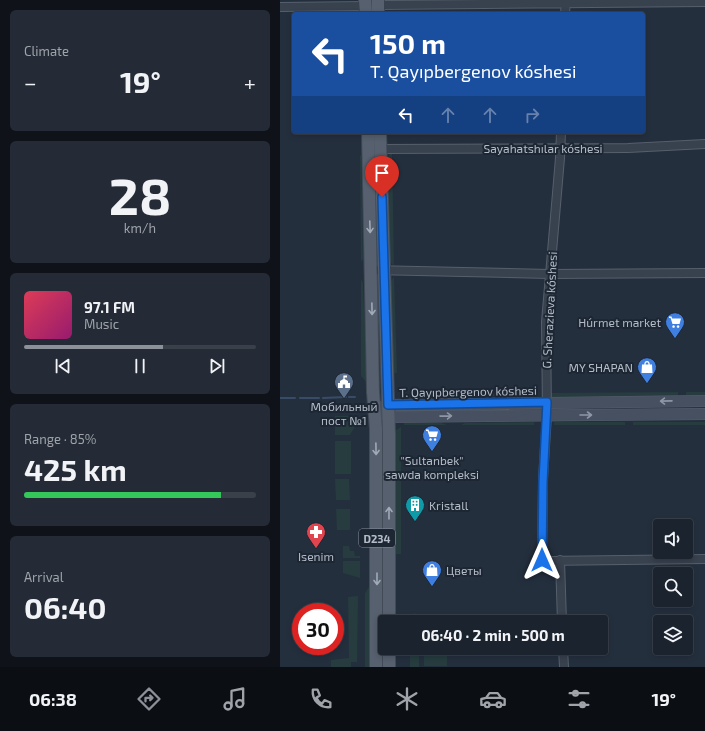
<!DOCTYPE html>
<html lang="en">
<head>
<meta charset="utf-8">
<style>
	body { margin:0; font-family:"Exo 2",sans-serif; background:#242b36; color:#f1f3f6; height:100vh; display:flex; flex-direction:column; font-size:15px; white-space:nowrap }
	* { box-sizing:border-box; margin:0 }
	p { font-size:13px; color:#a0a4aa }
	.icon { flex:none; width:22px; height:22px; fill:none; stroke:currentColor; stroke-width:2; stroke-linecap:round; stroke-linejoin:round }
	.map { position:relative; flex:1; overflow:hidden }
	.drawer { display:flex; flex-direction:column; gap:10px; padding:10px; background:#0f1319; width:280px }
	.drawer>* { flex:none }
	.banner { position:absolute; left:12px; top:12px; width:353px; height:122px; border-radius:4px; box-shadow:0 2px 6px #0003,0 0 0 1px #39404a; background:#1a4fa0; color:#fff; overflow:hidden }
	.controls { position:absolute; left:373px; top:519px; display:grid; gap:8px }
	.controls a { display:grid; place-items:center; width:40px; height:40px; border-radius:4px; background:#1b232e; box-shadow:0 2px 6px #0003,0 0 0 1px #39404a; font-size:20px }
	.speed { position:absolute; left:12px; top:603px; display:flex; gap:8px; font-size:20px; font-weight:700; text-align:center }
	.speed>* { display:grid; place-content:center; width:52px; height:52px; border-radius:50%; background:#1b232e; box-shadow:0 2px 6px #0003,0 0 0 1px #39404a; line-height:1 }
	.speed .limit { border:6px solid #d22; background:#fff; color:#111 }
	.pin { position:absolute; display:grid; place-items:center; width:34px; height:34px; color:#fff; margin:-41px -17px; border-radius:50% 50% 50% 0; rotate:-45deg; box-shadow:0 0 4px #0007 }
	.pin .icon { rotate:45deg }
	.me { position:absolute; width:44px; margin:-22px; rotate:0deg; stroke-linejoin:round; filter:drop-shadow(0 0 3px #0008) }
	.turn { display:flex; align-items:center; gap:14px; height:84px; padding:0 12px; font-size:18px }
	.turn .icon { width:52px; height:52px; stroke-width:2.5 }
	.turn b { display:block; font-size:28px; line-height:34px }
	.lanes { display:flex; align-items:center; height:38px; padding:0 12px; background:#0003; justify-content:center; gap:20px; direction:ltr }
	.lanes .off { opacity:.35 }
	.big { font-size:30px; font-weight:700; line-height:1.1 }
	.drawer .tile { flex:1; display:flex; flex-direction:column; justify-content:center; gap:6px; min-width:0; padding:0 14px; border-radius:6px; background:#242b36 }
	.drawer .dial { align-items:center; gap:0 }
	.dial b { font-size:52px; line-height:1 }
	.song { display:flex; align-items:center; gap:12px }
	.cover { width:48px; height:48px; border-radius:6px; background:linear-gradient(135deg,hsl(350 70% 55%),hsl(320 70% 35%)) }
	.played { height:4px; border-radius:2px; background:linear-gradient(90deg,#8c9099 60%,#39404a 60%) }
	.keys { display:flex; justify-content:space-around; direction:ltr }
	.heat { display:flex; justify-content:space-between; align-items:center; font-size:22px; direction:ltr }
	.charge { height:6px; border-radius:3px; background:linear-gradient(90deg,#34c759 85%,#39404a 0) }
	.trip { position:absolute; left:98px; top:615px; width:230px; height:40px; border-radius:4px; background:#1b232e; box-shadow:0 2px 6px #0003,0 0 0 1px #39404a; font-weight:700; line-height:40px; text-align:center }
	.tabs { display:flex; height:64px; justify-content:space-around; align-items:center; background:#0b0e12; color:#a0a4aa }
	.tabs .icon { width:28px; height:28px }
	.tabs .current { color:#8c9099 }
	.tabs b { font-size:18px; color:#f1f3f6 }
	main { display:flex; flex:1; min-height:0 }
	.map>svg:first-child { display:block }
	.green { fill:#263c3f }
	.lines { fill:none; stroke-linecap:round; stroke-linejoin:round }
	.stream { stroke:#394c67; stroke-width:2 }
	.minor-casing { stroke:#565f6c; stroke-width:10 }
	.secondary-casing { stroke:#565f6c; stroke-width:12 }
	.primary-casing { stroke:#414a57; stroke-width:14 }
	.minor { stroke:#38414e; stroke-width:8 }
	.secondary { stroke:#465061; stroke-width:11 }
	.primary { stroke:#56606e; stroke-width:12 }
	.oneway { stroke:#a1aab7 }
	.oneway2 { stroke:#8e96a5 }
	.route-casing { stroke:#114b97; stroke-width:10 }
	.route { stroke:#1a73e8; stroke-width:7 }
	.labels { text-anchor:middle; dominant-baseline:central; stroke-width:4; stroke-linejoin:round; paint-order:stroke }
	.shield { fill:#1d2633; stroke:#878f9c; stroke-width:1 }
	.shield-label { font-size:11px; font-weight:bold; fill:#b4bcc9 }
	.street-label { font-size:12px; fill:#b4bcc9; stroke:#1d2633 }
	.poi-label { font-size:12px; fill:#b4bcc9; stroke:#1d2633 }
</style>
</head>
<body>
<main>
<section class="drawer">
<div class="tile"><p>Climate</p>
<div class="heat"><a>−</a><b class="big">19°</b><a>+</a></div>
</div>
<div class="tile dial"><b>28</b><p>km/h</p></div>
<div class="tile">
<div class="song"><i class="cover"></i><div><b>97.1 FM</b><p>Music</p></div></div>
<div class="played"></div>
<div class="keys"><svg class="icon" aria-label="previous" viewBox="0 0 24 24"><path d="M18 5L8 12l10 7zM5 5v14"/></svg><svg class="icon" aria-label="pause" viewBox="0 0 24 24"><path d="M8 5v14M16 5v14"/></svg><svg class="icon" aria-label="next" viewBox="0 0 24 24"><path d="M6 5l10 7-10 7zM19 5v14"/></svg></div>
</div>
<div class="tile"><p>Range · 85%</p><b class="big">425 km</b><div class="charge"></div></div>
<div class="tile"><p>Arrival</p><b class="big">06:40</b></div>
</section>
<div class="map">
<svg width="425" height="667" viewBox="0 0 425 667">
	<rect width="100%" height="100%" fill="#242f3e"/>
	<!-- green -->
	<path class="green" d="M110,154H112L114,266L110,262L108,156Z
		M81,155L83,259L81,262L80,156Z
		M114,277L117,373H113L110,282Z
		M81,279L83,283L87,383L81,376Z
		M398,392V396L271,397V393Z
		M406,392H425V395H406Z
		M149,393H199V396H149Z
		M202,393H253V396H202Z
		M55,416H77V423L70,435H55Z
		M254,422V425H181L185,423Z
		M274,422H345V425H274Z
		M353,422H425V425H353Z
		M124,423H161L167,425H124Z
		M121,427V554H116V430Z
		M55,441H71V474H55Z
		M55,479H69L70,500H56Z
		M56,509H70V530H57Z
		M63,546H69L70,551H74L75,556H80V558H63Z
		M63,561H80V578L63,573Z
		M89,587V667H85V593Z
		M78,596L77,662H71V667H51V660L69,658L68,597Z
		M130.5 618a4.5 4.5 0 1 1 9 0a4.5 4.5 0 1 1-9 0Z
		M130,650H139V667H130Z
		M144,652H167V666H144Z"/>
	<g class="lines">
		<!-- stream -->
		<path class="stream" d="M69,397H75
			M0,398H15
			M20,398H39
			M43,398L66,397"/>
		<defs>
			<path id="minor" d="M98,5L425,2
				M0,7L85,6
				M285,14L286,0
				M281,132L280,158L266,322L267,415L263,479L262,561L425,559
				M101,149L348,148L425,144
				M91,270L269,274L425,273
				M280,560L282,622
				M283,648L284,667"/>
			<path id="secondary" d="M94,410L108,405L425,401
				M101,414L108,417L425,414"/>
			<path id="primary" d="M85,0L86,14
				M98,0V14
				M88,132L93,392L96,429V667
				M100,132L109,434V622
				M109,648V667"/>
		</defs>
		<!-- minor casing -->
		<use href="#minor" class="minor-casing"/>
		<!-- secondary casing -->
		<use href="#secondary" class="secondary-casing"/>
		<!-- primary casing -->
		<use href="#primary" class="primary-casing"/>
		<!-- minor -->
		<use href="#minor" class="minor"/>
		<!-- secondary -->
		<use href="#secondary" class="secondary"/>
		<!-- primary -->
		<use href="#primary" class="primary"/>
	</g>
	<!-- one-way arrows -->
	<defs><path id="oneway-shaft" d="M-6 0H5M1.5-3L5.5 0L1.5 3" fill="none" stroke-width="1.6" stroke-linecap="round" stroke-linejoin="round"/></defs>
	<g class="oneway">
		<use href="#oneway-shaft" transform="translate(90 227) rotate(88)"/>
		<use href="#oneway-shaft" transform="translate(92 309) rotate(89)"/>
		<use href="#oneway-shaft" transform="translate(96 449) rotate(89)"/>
		<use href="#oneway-shaft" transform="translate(109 513) rotate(-90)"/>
		<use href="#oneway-shaft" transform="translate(97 579) rotate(90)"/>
	</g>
	<g class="oneway2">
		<use href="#oneway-shaft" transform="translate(386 401) rotate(179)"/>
		<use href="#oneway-shaft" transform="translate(306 415)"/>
		<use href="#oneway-shaft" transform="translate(166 416) rotate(-1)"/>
	</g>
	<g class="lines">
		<defs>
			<path id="route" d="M102,197L108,405L267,402L263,482L262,560"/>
		</defs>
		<!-- route casing -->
		<use href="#route" class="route-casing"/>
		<!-- route -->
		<use href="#route" class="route"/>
	</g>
	<!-- icons -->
	<defs>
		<symbol id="supermarket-pin" viewBox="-11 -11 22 30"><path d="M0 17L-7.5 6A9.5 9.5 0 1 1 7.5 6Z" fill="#3f7fe0" stroke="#1d2633"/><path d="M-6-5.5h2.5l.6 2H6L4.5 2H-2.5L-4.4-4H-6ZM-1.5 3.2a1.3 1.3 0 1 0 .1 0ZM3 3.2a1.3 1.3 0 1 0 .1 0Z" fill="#fff"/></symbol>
		<symbol id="shop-pin" viewBox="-11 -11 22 30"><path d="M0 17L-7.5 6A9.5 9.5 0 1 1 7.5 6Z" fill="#3f7fe0" stroke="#1d2633"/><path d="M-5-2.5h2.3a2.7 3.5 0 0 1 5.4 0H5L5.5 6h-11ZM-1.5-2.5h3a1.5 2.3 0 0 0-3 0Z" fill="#fff"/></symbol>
		<symbol id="civic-pin" viewBox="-11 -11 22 30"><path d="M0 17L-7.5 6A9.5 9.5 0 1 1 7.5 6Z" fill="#5c6f8a" stroke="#1d2633"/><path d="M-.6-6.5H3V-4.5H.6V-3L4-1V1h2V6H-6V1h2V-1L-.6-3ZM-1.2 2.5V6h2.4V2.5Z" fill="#fff"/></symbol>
		<symbol id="building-pin" viewBox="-11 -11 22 30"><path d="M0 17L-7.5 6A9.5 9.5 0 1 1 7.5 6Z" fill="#0f9aa8" stroke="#1d2633"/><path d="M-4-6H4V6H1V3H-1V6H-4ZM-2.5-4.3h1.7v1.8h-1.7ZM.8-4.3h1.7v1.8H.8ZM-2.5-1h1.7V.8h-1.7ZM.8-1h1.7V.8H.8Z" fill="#fff"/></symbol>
		<symbol id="pharmacy-pin" viewBox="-11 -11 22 30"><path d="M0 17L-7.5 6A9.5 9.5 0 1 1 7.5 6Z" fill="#e0444e" stroke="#1d2633"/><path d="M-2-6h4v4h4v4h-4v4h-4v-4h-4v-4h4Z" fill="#fff"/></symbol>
	</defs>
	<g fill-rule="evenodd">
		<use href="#supermarket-pin" x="384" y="311" width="22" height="30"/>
		<use href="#shop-pin" x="356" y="356" width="22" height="30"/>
		<use href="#civic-pin" x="53" y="371" width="22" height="30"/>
		<use href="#supermarket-pin" x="141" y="424" width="22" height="30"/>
		<use href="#building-pin" x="124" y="494" width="22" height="30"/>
		<use href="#pharmacy-pin" x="25" y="521" width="22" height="30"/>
		<use href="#shop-pin" x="141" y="559" width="22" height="30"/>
	</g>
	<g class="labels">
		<!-- shield labels -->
		<rect class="shield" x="79" y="529" width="36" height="18" rx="3"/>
		<g class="shield-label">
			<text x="97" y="538">D234</text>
		</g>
		<!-- street labels -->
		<g class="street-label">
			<text x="263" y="148">Sayahatshılar kóshesi</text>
			<text transform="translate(269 310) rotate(-87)">G. Sherazieva kóshesi</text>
			<text transform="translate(188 391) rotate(-1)">T. Qayıpbergenov kóshesi</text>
		</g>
		<!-- poi labels -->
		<g class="poi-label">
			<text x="381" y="322" text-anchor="end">Húrmet market</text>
			<text x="353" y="367" text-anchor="end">MY SHAPAN</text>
			<text x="64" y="406">Мобильный<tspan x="64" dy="14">пост №1</tspan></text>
			<text x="152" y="460">"Sultanbek"<tspan x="152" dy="14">sawda kompleksi</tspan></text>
			<text x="149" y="505" text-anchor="start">Kristall</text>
			<text x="36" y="556">Isenim</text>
			<text x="166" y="570" text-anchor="start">Цветы</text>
		</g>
	</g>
</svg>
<div class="controls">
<a><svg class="icon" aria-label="sound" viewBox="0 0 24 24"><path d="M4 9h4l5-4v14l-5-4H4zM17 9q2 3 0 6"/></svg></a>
<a><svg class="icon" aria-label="search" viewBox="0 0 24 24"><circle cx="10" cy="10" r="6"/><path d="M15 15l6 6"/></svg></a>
<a><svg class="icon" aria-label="layers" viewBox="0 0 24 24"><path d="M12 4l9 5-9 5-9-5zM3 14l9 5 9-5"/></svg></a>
</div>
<div class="speed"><div class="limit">30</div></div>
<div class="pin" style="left:102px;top:197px;background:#d93025"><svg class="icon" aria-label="arrive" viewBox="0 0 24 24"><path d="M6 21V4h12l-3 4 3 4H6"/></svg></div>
<svg class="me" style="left:262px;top:560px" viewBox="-20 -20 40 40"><path d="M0-17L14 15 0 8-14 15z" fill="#1a73e8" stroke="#fff" stroke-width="4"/></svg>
<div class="trip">06:40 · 2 min · 500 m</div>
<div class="banner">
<div class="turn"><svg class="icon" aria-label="left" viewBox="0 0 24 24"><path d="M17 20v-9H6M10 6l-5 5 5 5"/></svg><div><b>150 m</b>T. Qayıpbergenov kóshesi</div></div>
<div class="lanes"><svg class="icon" aria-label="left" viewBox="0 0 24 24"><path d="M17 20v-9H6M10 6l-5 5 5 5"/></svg><svg class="icon off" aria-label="ahead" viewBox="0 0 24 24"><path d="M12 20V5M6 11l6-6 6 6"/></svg><svg class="icon off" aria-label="ahead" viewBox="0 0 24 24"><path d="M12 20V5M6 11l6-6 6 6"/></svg><svg class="icon off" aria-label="right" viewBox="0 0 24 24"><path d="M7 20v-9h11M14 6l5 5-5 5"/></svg></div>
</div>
</div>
</main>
<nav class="tabs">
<b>06:38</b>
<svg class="icon current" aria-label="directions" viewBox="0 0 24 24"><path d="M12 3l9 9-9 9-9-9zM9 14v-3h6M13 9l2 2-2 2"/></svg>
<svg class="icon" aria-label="music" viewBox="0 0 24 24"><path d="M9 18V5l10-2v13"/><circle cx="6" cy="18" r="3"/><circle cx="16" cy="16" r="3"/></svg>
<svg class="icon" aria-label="phone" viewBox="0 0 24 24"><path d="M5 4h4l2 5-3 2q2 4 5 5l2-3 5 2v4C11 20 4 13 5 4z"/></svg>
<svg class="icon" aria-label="climate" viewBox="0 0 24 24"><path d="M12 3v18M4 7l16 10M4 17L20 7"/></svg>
<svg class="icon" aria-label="car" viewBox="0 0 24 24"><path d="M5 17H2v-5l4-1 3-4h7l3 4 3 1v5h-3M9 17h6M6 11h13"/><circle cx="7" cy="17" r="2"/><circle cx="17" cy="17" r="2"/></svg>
<svg class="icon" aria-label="filters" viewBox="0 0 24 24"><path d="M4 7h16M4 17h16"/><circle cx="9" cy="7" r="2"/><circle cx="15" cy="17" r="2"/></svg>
<b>19°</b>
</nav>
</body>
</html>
